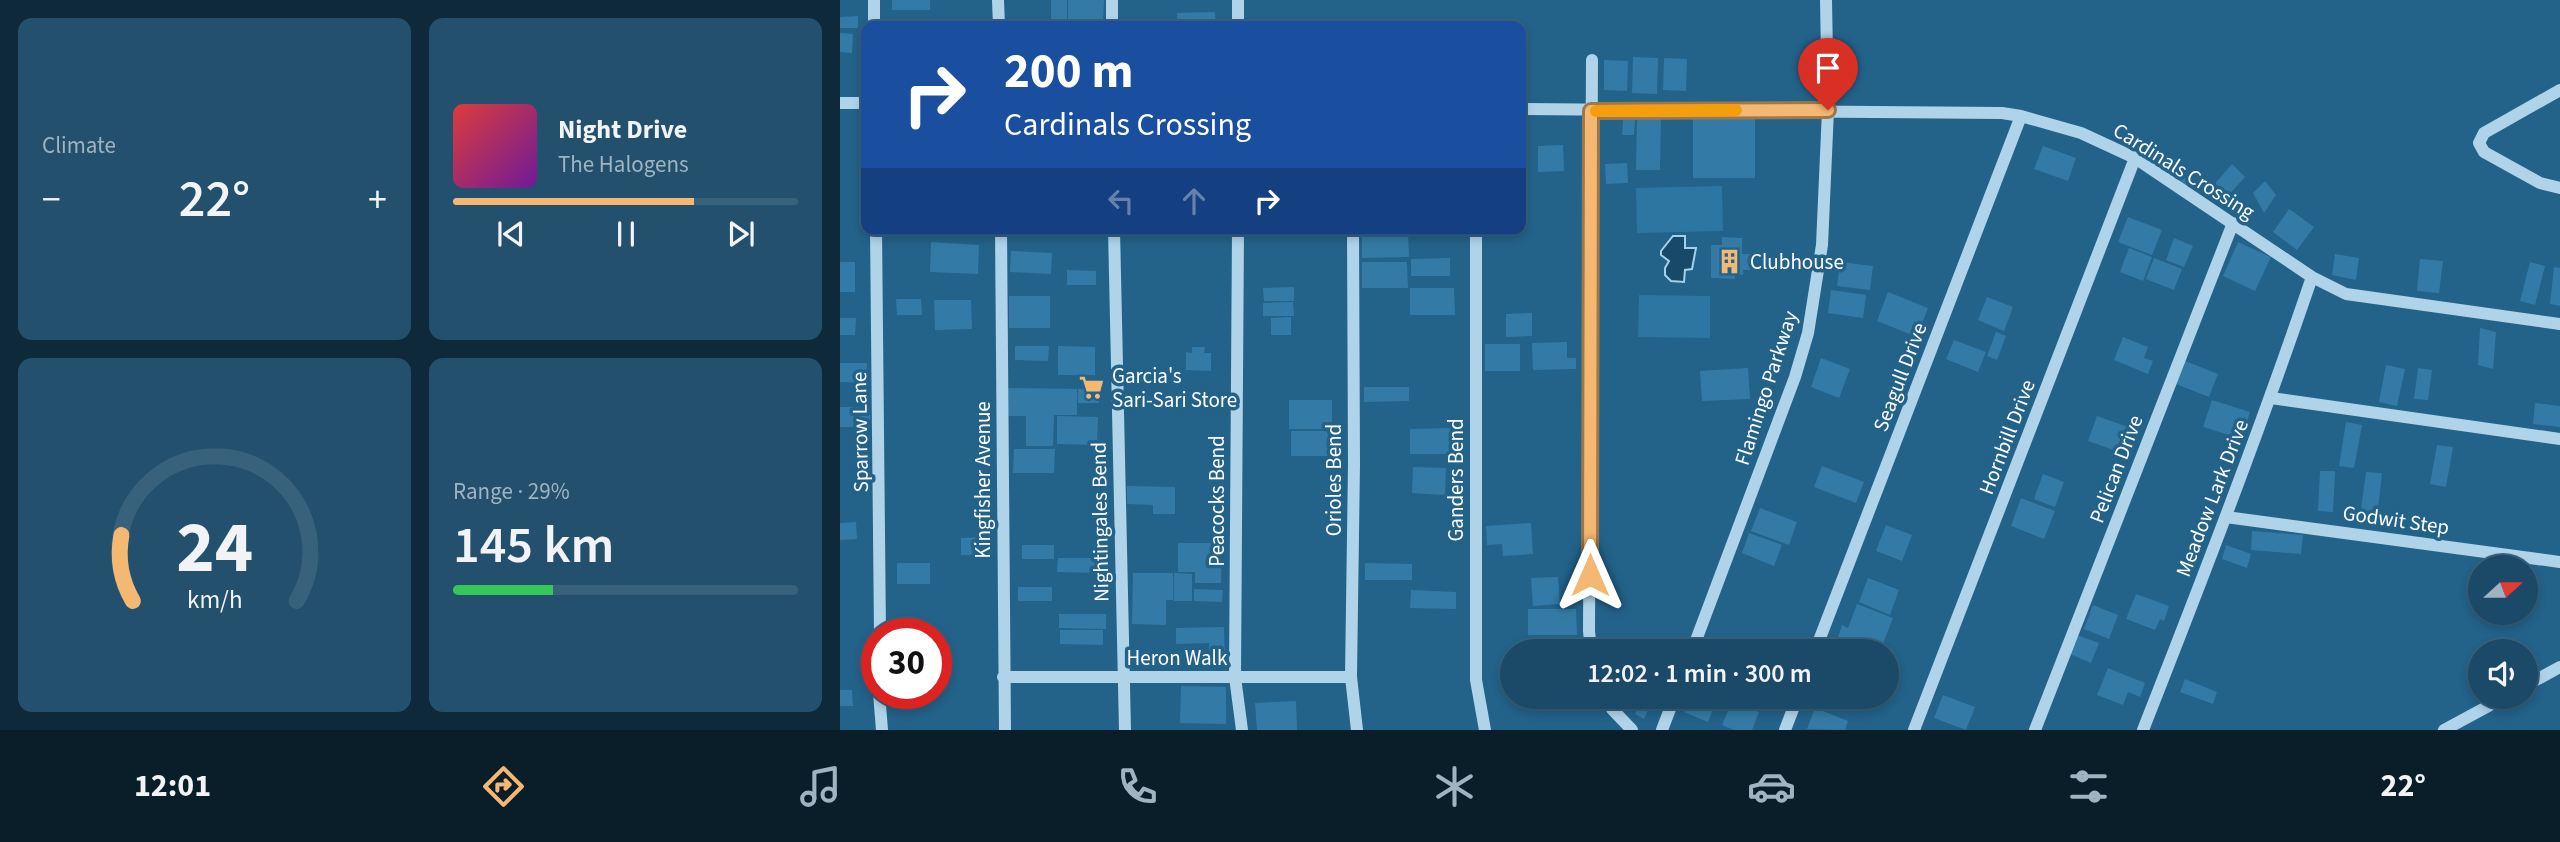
<!DOCTYPE html>
<html lang="en">
<head>
<meta charset="utf-8">
<style>
	body { margin:0; font-family:"Source Sans 3",sans-serif; background:#23516d; color:#f1f3f6; height:100vh; display:flex; flex-direction:column; font-size:26px; white-space:nowrap }
	* { box-sizing:border-box; margin:0 }
	p { font-size:23px; color:#9fb3c0 }
	.icon { flex:none; width:38px; height:38px; fill:none; stroke:currentColor; stroke-width:2; stroke-linecap:round; stroke-linejoin:round }
	.map { position:relative; flex:1; overflow:hidden }
	.sheet { display:flex; flex-direction:column; gap:18px; padding:18px; background:#0e2939; width:840px }
	.sheet>* { flex:none }
	.hud { position:absolute; left:21px; top:21px; width:665px; height:214px; border-radius:14px; box-shadow:0 4px 10px #0003,0 0 0 2px #38627b; background:#1a4fa0; color:#fff; overflow:hidden }
	.needle { width:46px; rotate:69deg }
	.buttons { position:absolute; left:1628px; top:555px; display:grid; gap:14px }
	.buttons a { display:grid; place-items:center; width:70px; height:70px; border-radius:50%; background:#1a4a67; box-shadow:0 4px 10px #0003,0 0 0 2px #38627b; font-size:35px }
	.speed { position:absolute; left:21px; top:618px; display:flex; gap:14px; font-size:35px; font-weight:700; text-align:center }
	.speed>* { display:grid; place-content:center; width:91px; height:91px; border-radius:50%; background:#1a4a67; box-shadow:0 4px 10px #0003,0 0 0 2px #38627b; line-height:1 }
	.speed .limit { border:10px solid #d22; background:#fff; color:#111 }
	.pin { position:absolute; display:grid; place-items:center; width:60px; height:60px; color:#fff; margin:-72px -30px; border-radius:50% 50% 50% 0; rotate:-45deg; box-shadow:0 0 7px #0007 }
	.pin .icon { rotate:45deg }
	.me { position:absolute; width:77px; margin:-38px; rotate:0deg; stroke-linejoin:round; filter:drop-shadow(0 0 5px #0008) }
	.turn { display:flex; align-items:center; gap:24px; height:147px; padding:0 28px; font-size:32px }
	.turn .icon { width:91px; height:91px; stroke-width:2.5 }
	.turn b { display:block; font-size:49px; line-height:60px }
	.lanes { display:flex; align-items:center; height:66px; padding:0 28px; background:#0003; justify-content:center; gap:35px; direction:ltr }
	.lanes .off { opacity:.35 }
	.big { font-size:52px; font-weight:600; line-height:1.1 }
	.sheet .card { flex:1; display:flex; flex-direction:column; justify-content:center; gap:10px; min-width:0; padding:0 24px; border-radius:14px; background:#23516d }
	.sheet .dial { align-items:center; gap:0 }
	.dial svg { height:182px; overflow:visible; fill:none; stroke:#38627b; stroke-width:7; stroke-linecap:round; text-anchor:middle }
	.dial text { fill:#f1f3f6; stroke:none }
	.song { display:flex; align-items:center; gap:21px }
	.cover { width:84px; height:84px; border-radius:10px; background:linear-gradient(135deg,hsl(0 70% 55%),hsl(280 70% 35%)) }
	.played { height:7px; border-radius:4px; background:linear-gradient(90deg,#f5b872 70%,#38627b 70%) }
	.keys { display:flex; justify-content:space-around; direction:ltr }
	.heat { display:flex; justify-content:space-between; align-items:center; font-size:38px; direction:ltr }
	.charge { height:10px; border-radius:5px; background:linear-gradient(90deg,#34c759 29%,#38627b 0) }
	.sheet .tiles { flex:1; display:grid; gap:18px; grid-template-columns:repeat(2,1fr) }
	.trip { position:absolute; left:660px; top:639px; width:399px; height:70px; border-radius:35px; background:#1a4a67; box-shadow:0 4px 10px #0003,0 0 0 2px #38627b; font-weight:600; line-height:70px; text-align:center }
	.tab-bar { display:flex; height:112px; justify-content:space-around; align-items:center; background:#0a1e29; color:#9fb3c0 }
	.tab-bar .icon { width:49px; height:49px }
	.tab-bar .on { color:#f5b872 }
	.tab-bar b { font-size:32px; color:#f1f3f6 }
	main { display:flex; flex:1; min-height:0 }
	.map>svg:first-child { display:block }
	.green { fill:#2d76a1 }
	.water { fill:#184969; stroke:#a3d1eb; stroke-width:2 }
	.building { fill:#337ba6 }
	.lines { fill:none; stroke-linecap:round; stroke-linejoin:round }
	.minor { stroke:#afd4ea; stroke-width:12 }
	.route-casing { stroke:#9f784a; stroke-width:18 }
	.route { stroke:#f5b872; stroke-width:12 }
	.slow { stroke:#f59e0b; stroke-width:12 }
	.labels { text-anchor:middle; dominant-baseline:central; stroke-width:7; stroke-linejoin:round; paint-order:stroke }
	.street-label { font-size:21px; fill:#fff; stroke:#236289 }
	.poi-label { font-size:21px; fill:#fff; stroke:#236289; text-anchor:start }
</style>
</head>
<body>
<main>
<section class="sheet">
<div class="tiles">
<div class="card"><p>Climate</p>
<div class="heat"><a>−</a><b class="big">22°</b><a>+</a></div>
</div>
<div class="card">
<div class="song"><i class="cover"></i><div><b>Night Drive</b><p>The Halogens</p></div></div>
<div class="played"></div>
<div class="keys"><svg class="icon" aria-label="previous" viewBox="0 0 24 24"><path d="M18 5L8 12l10 7zM5 5v14"/></svg><svg class="icon" aria-label="pause" viewBox="0 0 24 24"><path d="M8 5v14M16 5v14"/></svg><svg class="icon" aria-label="next" viewBox="0 0 24 24"><path d="M6 5l10 7-10 7zM19 5v14"/></svg></div>
</div>
<div class="card dial"><svg viewBox="0 0 100 80">
<path d="M14 69A42 42 0 1 1 86 69"/>
<path d="M14 69A42 42 0 0 1 9 40" stroke="#f5b872"/>
<text x="50" y="56" font-size="32" font-weight="700">24</text>
<text x="50" y="72" font-size="11">km/h</text>
</svg></div>
<div class="card"><p>Range · 29%</p><b class="big">145 km</b><div class="charge"></div></div>
</div>
</section>
<div class="map">
<svg width="1720" height="730" viewBox="0 0 1720 730">
	<rect width="100%" height="100%" fill="#236289"/>
	<!-- green -->
	<path class="green" d="M882,186L883,231L797,233L796,188Z
		M799,295L870,296V338L798,337Z"/>
	<!-- water -->
	<path class="water" d="M833,236H845V248H856L852,269L845,270L844,282L831,281L825,275V268L829,261L821,255V251Z"/>
	<!-- building -->
	<path class="building" d="M52,0H90V10H52Z
		M211,0H227V20H211Z
		M228,0H264L263,22H228Z
		M375,12L376,26H338L337,13Z
		M18,16V28H0V17Z
		M172,23H212V26H172Z
		M0,33L13,34L12,53L0,52Z
		M793,57L818,58L817,94L792,93Z
		M824,58L847,59L846,91L823,90Z
		M764,60L788,61L787,91L764,90Z
		M797,118L821,119L820,170H796Z
		M853,119H915V178H853Z
		M783,120H795L794,135H782Z
		M723,145L724,171L698,172V146Z
		M1203,146L1236,158L1228,181L1194,169Z
		M787,163L788,183L766,184L765,164Z
		M1392,164L1405,177L1384,200L1371,188Z
		M1346,168L1355,177L1346,186L1337,177Z
		M1425,181L1436,195L1424,213L1413,193Z
		M1449,209L1474,227L1457,250L1433,232Z
		M1288,217L1322,230L1312,255L1278,242Z
		M568,231L569,257L522,258V232Z
		M882,237L902,238V254H910V270H903V275H895V279L871,278V245H882Z
		M1334,238L1353,246L1344,267L1326,260Z
		M91,242L139,245L138,274L90,272Z
		M1398,242L1431,257L1415,291L1383,276Z
		M1289,248L1312,257L1303,281L1280,272Z
		M171,251L212,253L211,274L170,272Z
		M1495,254L1519,258L1516,280L1492,275Z
		M610,258V276H571V259Z
		M1314,258L1342,269L1334,290L1306,279Z
		M1580,259L1603,261L1599,293L1577,291Z
		M0,262H15V292H0Z
		M522,262H567L568,288H522Z
		M1000,262L1033,266L1030,290L997,286Z
		M1690,262L1705,266L1695,305L1680,301Z
		M1714,267L1720,268V306L1710,304Z
		M227,270L256,271V285H227Z
		M454,287V301H424L423,288Z
		M570,288H614L615,315H570Z
		M991,290L1026,295L1023,318L988,313Z
		M1048,292L1088,308L1077,337L1037,321Z
		M169,296H210V328H169Z
		M1147,297L1173,307L1164,331L1138,320Z
		M56,299H81L82,315H57Z
		M94,300H131L132,329L95,330Z
		M453,302L454,316H423V303Z
		M692,313V336L666,337V314Z
		M451,317V335H431V318Z
		M0,318H16L15,335H0Z
		M1640,328L1656,332L1653,369L1638,365Z
		M1156,332L1166,336L1157,360L1147,356Z
		M1283,337L1308,347L1304,358L1313,361L1308,374L1274,360Z
		M1114,340L1146,352L1138,372L1106,359Z
		M727,342V358H736V369L693,370L692,343Z
		M645,344H680V371H645Z
		M175,346H209L208,361L175,360Z
		M218,346L255,347V375H218Z
		M352,347H365L364,353H371V371L346,370V352L352,353Z
		M981,358L1010,369L999,398L971,387Z
		M1345,361L1378,374L1369,397L1336,384Z
		M0,363H27V383L0,382Z
		M1546,365L1565,369L1557,406L1539,402Z
		M908,368L910,399L862,401L860,371Z
		M1578,368L1592,370L1588,400L1574,399Z
		M524,387H569V401L524,402Z
		M168,388L237,389V415H214L213,446H186V416H168Z
		M238,389H259V403H238Z
		M449,400H492V429H449Z
		M1372,400L1410,412L1402,439L1363,427Z
		M1695,403L1720,406V427L1693,424Z
		M0,407H30V427H0Z
		M217,416L258,417L257,445L217,444Z
		M1257,416L1288,427L1279,452L1248,441Z
		M1506,422L1522,425L1514,468L1499,466Z
		M610,428V454H570V429Z
		M451,431H497V456H451Z
		M1597,445L1613,447L1606,487L1590,484Z
		M174,449H215L214,473H173Z
		M982,466L1024,482L1016,503L974,487Z
		M573,467L606,468L605,495L572,493Z
		M1480,471H1495L1493,512L1478,511Z
		M1526,472L1542,473L1537,519L1520,517Z
		M1203,474L1224,482L1215,507L1194,499Z
		M287,486L335,487V514H313V505L287,504Z
		M1181,498L1215,511L1204,539L1171,526Z
		M920,508L957,522L949,545L911,531Z
		M16,522L17,539L0,540V523Z
		M691,523L693,554L663,556L662,544L647,545L646,526Z
		M1046,525L1072,535L1062,561L1036,551Z
		M1412,531L1463,535L1461,554L1411,550Z
		M909,533L942,545L934,566L902,553Z
		M141,537V555H121V538Z
		M338,543H382L381,583H355V572H338Z
		M182,545H214V559H182Z
		M1386,545L1411,554L1407,568L1382,559Z
		M218,558H262L261,573L217,572Z
		M57,563H90V584H57Z
		M525,563L572,564V580H525Z
		M293,573H333V600H326V625L292,624Z
		M334,573L352,574V601H334Z
		M718,577L720,604L693,606L691,578Z
		M1028,578L1059,590L1050,615L1019,602Z
		M178,587H212V601H178Z
		M354,589L383,590L382,602L354,601Z
		M571,590L616,592V609L570,608Z
		M1296,594L1329,606L1324,621L1320,619L1315,630L1286,619Z
		M1017,604L1053,618L1040,651H1003L1006,644L997,640L1002,625L1008,628Z
		M1253,605L1278,615L1269,639L1244,629Z
		M688,609H736L737,635H688Z
		M219,614H266V629L219,628Z
		M384,627L385,665L370,666L369,643L336,644V628Z
		M220,630H263V645L220,644Z
		M1237,635L1259,643L1251,663L1230,654Z
		M1268,668L1305,683L1300,697L1288,692L1283,705L1257,695Z
		M1345,679L1377,692L1373,704L1340,692Z
		M341,686L386,687V724L340,723Z
		M0,690H12L13,706H0Z
		M1103,695L1135,707L1126,730L1094,718Z
		M850,696L878,697L868,722L844,712Z
		M456,701L457,730H417L415,703Z
		M800,701L810,706L804,719L795,714Z
		M892,701L919,712L912,730H894L882,725Z
		M975,708L1008,721L1005,730L967,729Z"/>
	<g class="lines">
		<!-- minor -->
		<path class="minor" d="M158,0L159,26
			M272,0V26
			M398,0V26
			M34,26V0
			M1720,90L1644,133L1639,143L1644,152L1700,183L1720,188
			M0,103H26
			M681,109L1162,113L1181,116L1241,133L1295,158L1472,277L1506,294L1720,324
			M36,229L40,634
			M161,229L165,730
			M274,229L285,730
			M398,229L395,677L402,730
			M513,229L514,464L511,677L517,730
			M636,229V680L645,730
			M1431,398L1720,439
			M1386,517L1720,562
			M751,651L749,631L752,60
			M852,651L955,377L968,333L982,245L988,110L986,0
			M975,651L1181,116
			M163,677H511
			M1685,686L1720,667
			M39,693L42,730
			M765,696L772,709L792,730
			M822,730L835,696
			M945,730L958,696
			M1074,730L1295,158
			M1195,730L1393,223
			M1303,730C1362,580 1420,430 1472,277
			M1604,730L1667,696"/>
	</g>
	<g class="lines">
		<defs>
			<path id="route" d="M750,575L751,111L988,110"/>
		</defs>
		<!-- route casing -->
		<use href="#route" class="route-casing"/>
		<!-- route -->
		<use href="#route" class="route"/>
		<!-- slow -->
		<path class="slow" d="M756,111L896,110"/>
	</g>
	<!-- icons -->
	<defs>
		<symbol id="building-bare" viewBox="-9 -9 18 18"><path d="M-4-6H4V6H1V3H-1V6H-4ZM-2.5-4.3h1.7v1.8h-1.7ZM.8-4.3h1.7v1.8H.8ZM-2.5-1h1.7V.8h-1.7ZM.8-1h1.7V.8H.8Z" fill="#f5b872" stroke="#236289" stroke-width="2.5" paint-order="stroke"/></symbol>
		<symbol id="supermarket-bare" viewBox="-9 -9 18 18"><path d="M-6-5.5h2.5l.6 2H6L4.5 2H-2.5L-4.4-4H-6ZM-1.5 3.2a1.3 1.3 0 1 0 .1 0ZM3 3.2a1.3 1.3 0 1 0 .1 0Z" fill="#f5b872" stroke="#236289" stroke-width="2.5" paint-order="stroke"/></symbol>
	</defs>
	<g fill-rule="evenodd">
		<use href="#building-bare" x="872" y="244" width="35" height="35"/>
		<use href="#supermarket-bare" x="234" y="370" width="35" height="35"/>
	</g>
	<g class="labels">
		<!-- street labels -->
		<g class="street-label">
			<text transform="translate(1344 171) rotate(32)">Cardinals Crossing</text>
			<text transform="translate(1060 377) rotate(-69)">Seagull Drive</text>
			<text transform="translate(926 388) rotate(-72)">Flamingo Parkway</text>
			<text transform="translate(20 432) rotate(-91)">Sparrow Lane</text>
			<text transform="translate(1167 437) rotate(-69)">Hornbill Drive</text>
			<text transform="translate(1276 469) rotate(-69)">Pelican Drive</text>
			<text transform="translate(143 480) rotate(-90)">Kingfisher Avenue</text>
			<text transform="translate(494 480) rotate(-90)">Orioles Bend</text>
			<text transform="translate(616 480) rotate(-90)">Ganders Bend</text>
			<text transform="translate(1372 498) rotate(-69)">Meadow Lark Drive</text>
			<text transform="translate(377 501) rotate(-90)">Peacocks Bend</text>
			<text transform="translate(1556 520) rotate(8)">Godwit Step</text>
			<text transform="translate(260 522) rotate(-91)">Nightingales Bend</text>
			<text x="337" y="658">Heron Walk</text>
		</g>
		<!-- poi labels -->
		<g class="poi-label">
			<text x="910" y="262">Clubhouse</text>
			<text x="272" y="376">Garcia's<tspan x="272" dy="24">Sari-Sari Store</tspan></text>
		</g>
	</g>
</svg>
<div class="buttons">
<a><svg class="needle" viewBox="-14 -14 28 28"><path d="M0-13l5 13h-10z" fill="#e53935"/><path d="M0 13l5-13h-10z" fill="#9fb3c0"/></svg></a>
<a><svg class="icon" aria-label="sound" viewBox="0 0 24 24"><path d="M4 9h4l5-4v14l-5-4H4zM17 9q2 3 0 6"/></svg></a>
</div>
<div class="speed"><div class="limit">30</div></div>
<div class="pin" style="left:988px;top:110px;background:#d93025"><svg class="icon" aria-label="arrive" viewBox="0 0 24 24"><path d="M6 21V4h12l-3 4 3 4H6"/></svg></div>
<svg class="me" style="left:750px;top:575px" viewBox="-20 -20 40 40"><path d="M0-17L14 15 0 8-14 15z" fill="#f5b872" stroke="#fff" stroke-width="4"/></svg>
<div class="trip">12:02 · 1 min · 300 m</div>
<div class="hud">
<div class="turn"><svg class="icon" aria-label="right" viewBox="0 0 24 24"><path d="M7 20v-9h11M14 6l5 5-5 5"/></svg><div><b>200 m</b>Cardinals Crossing</div></div>
<div class="lanes"><svg class="icon off" aria-label="left" viewBox="0 0 24 24"><path d="M17 20v-9H6M10 6l-5 5 5 5"/></svg><svg class="icon off" aria-label="ahead" viewBox="0 0 24 24"><path d="M12 20V5M6 11l6-6 6 6"/></svg><svg class="icon" aria-label="right" viewBox="0 0 24 24"><path d="M7 20v-9h11M14 6l5 5-5 5"/></svg></div>
</div>
</div>
</main>
<nav class="tab-bar">
<b>12:01</b>
<svg class="icon on" aria-label="directions" viewBox="0 0 24 24"><path d="M12 3l9 9-9 9-9-9zM9 14v-3h6M13 9l2 2-2 2"/></svg>
<svg class="icon" aria-label="music" viewBox="0 0 24 24"><path d="M9 18V5l10-2v13"/><circle cx="6" cy="18" r="3"/><circle cx="16" cy="16" r="3"/></svg>
<svg class="icon" aria-label="phone" viewBox="0 0 24 24"><path d="M5 4h4l2 5-3 2q2 4 5 5l2-3 5 2v4C11 20 4 13 5 4z"/></svg>
<svg class="icon" aria-label="climate" viewBox="0 0 24 24"><path d="M12 3v18M4 7l16 10M4 17L20 7"/></svg>
<svg class="icon" aria-label="car" viewBox="0 0 24 24"><path d="M5 17H2v-5l4-1 3-4h7l3 4 3 1v5h-3M9 17h6M6 11h13"/><circle cx="7" cy="17" r="2"/><circle cx="17" cy="17" r="2"/></svg>
<svg class="icon" aria-label="filters" viewBox="0 0 24 24"><path d="M4 7h16M4 17h16"/><circle cx="9" cy="7" r="2"/><circle cx="15" cy="17" r="2"/></svg>
<b>22°</b>
</nav>
</body>
</html>
